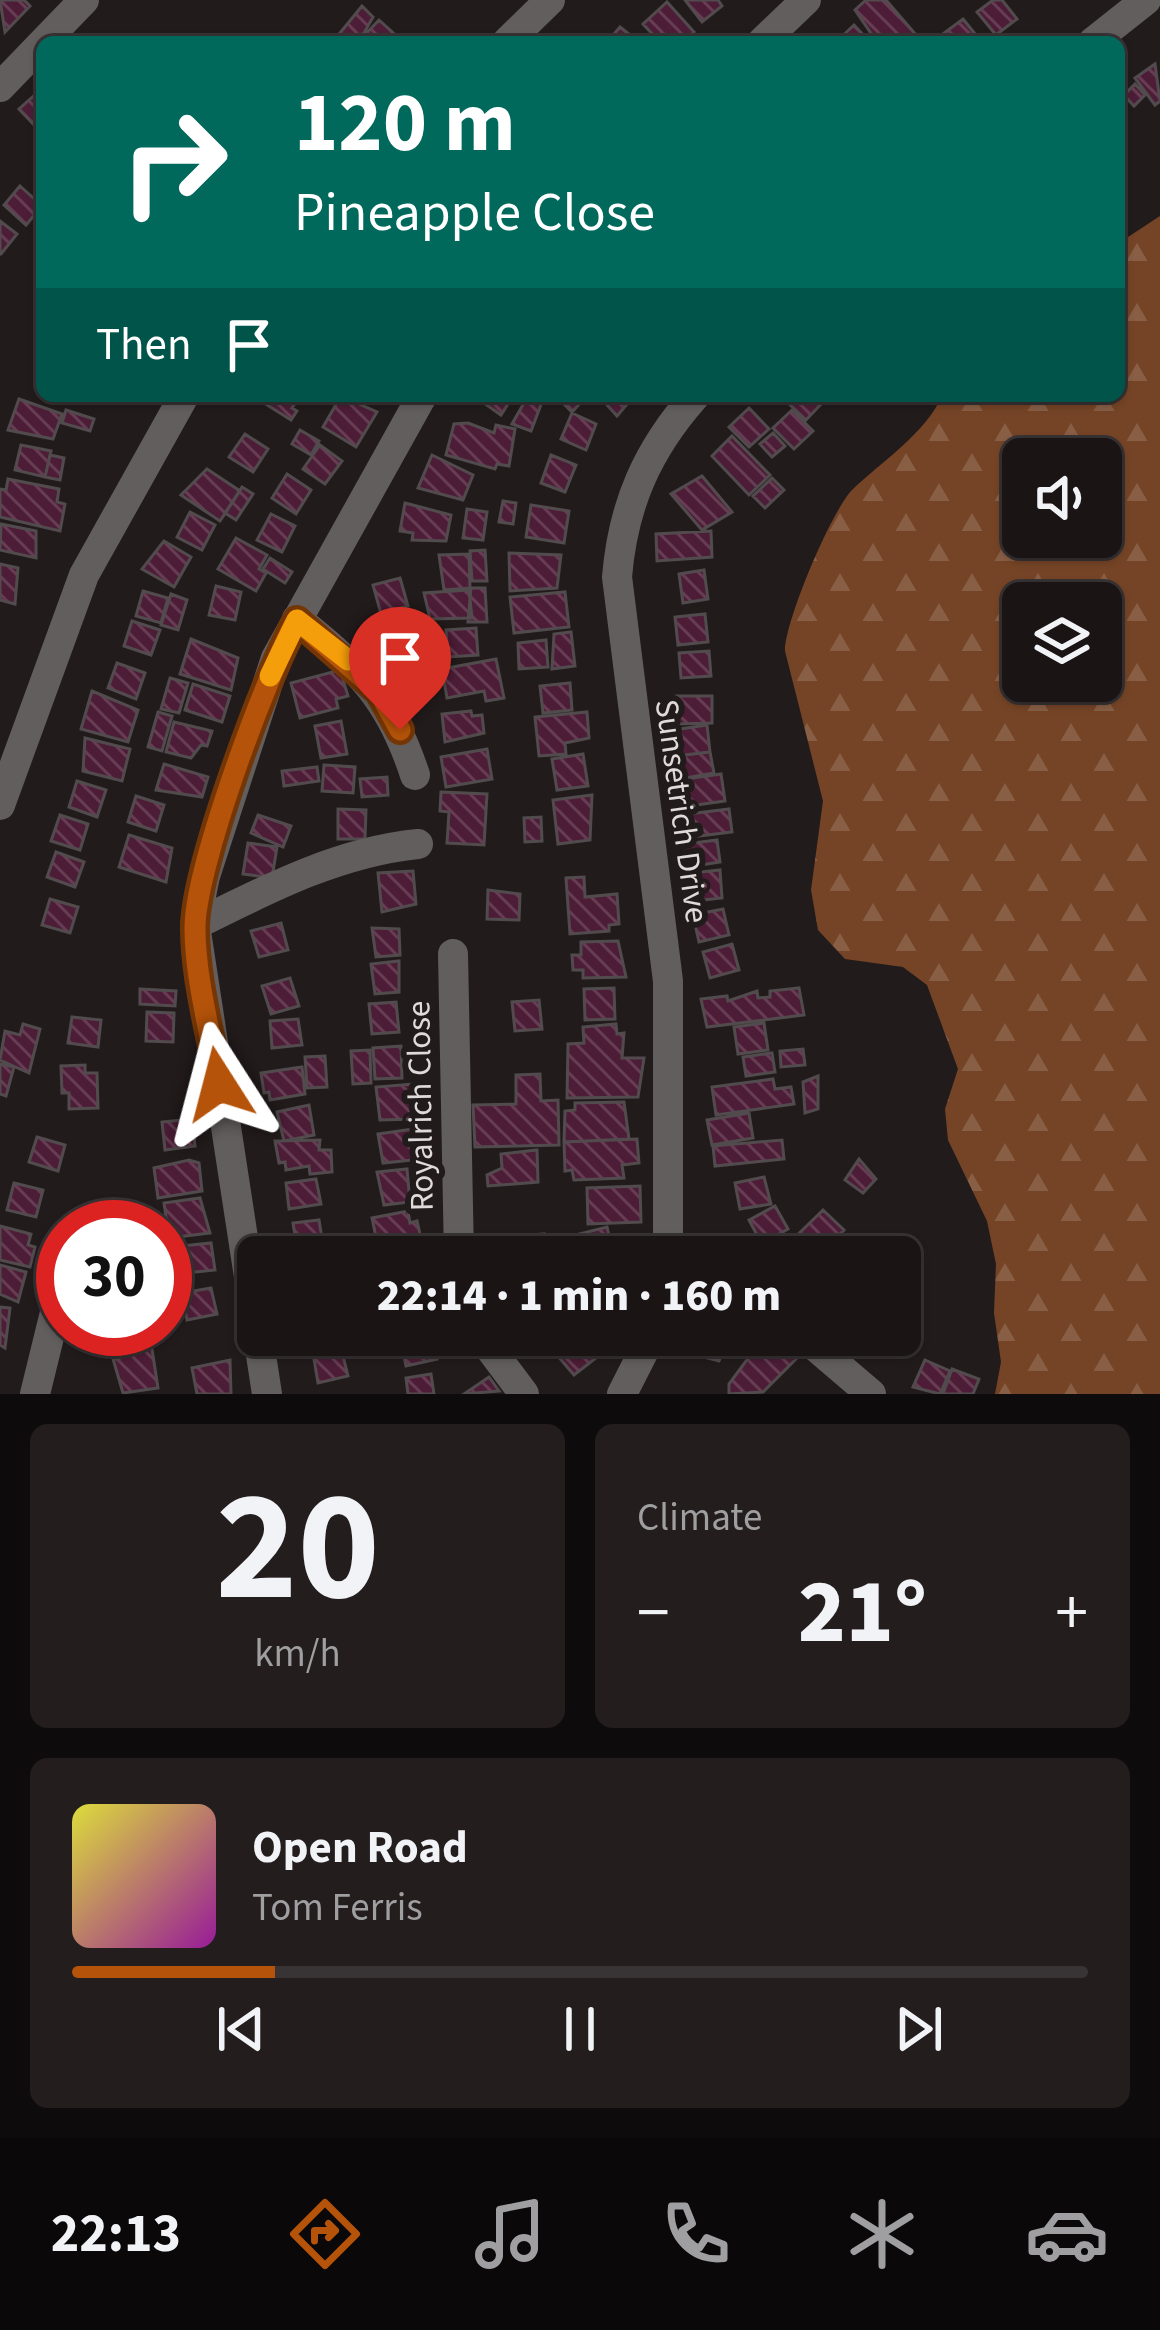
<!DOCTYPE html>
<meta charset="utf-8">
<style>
body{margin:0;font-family:"Source Sans 3",sans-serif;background:#231d1e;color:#f1f3f6;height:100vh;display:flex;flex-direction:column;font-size:45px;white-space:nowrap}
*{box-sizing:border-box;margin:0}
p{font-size:39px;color:#9f9ea0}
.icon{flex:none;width:66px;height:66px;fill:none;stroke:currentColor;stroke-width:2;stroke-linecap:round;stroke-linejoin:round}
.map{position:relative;height:1394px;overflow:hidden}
.sheet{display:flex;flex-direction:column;gap:30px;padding:30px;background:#0e0b0c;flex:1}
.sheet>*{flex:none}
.guide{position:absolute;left:36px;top:36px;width:1089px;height:366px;border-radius:18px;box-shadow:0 3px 9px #0004,0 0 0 3px #383334;background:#00695c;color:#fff;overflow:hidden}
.fabs{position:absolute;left:1002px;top:438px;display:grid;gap:24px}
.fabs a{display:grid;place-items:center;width:120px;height:120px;border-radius:18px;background:#1a1415;box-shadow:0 3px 9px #0004,0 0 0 3px #383334;font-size:60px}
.speed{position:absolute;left:36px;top:1200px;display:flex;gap:24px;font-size:60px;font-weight:700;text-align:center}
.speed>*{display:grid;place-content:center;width:156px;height:156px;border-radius:50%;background:#1a1415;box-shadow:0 3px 9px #0004,0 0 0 3px #383334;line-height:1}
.speed .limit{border:18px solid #d22;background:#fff;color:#111}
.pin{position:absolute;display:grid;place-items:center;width:102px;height:102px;color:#fff;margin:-123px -51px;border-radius:50% 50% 50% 0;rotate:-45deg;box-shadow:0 0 12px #0007}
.pin .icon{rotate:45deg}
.me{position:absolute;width:132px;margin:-66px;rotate:351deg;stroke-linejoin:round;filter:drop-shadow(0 0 9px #0008)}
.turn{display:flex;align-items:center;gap:42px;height:252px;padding:0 60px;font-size:54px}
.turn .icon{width:156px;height:156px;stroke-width:2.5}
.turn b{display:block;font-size:84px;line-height:102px}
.then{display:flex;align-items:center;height:114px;padding:0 60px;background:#0003;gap:24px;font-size:45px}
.big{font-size:90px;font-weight:800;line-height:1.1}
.sheet .widget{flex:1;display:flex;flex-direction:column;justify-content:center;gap:18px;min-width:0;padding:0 42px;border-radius:18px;background:#231d1e}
.sheet .dial{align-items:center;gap:0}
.dial b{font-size:156px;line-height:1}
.song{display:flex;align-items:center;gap:36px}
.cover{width:144px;height:144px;border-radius:18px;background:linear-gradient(135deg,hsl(60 70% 55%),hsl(300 70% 35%))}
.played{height:12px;border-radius:6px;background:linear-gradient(90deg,#b45309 20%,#383334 20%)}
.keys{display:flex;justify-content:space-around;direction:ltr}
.heat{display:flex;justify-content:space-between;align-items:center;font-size:66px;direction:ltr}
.sheet .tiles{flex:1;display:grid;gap:30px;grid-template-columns:1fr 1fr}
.widget:last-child{grid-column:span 2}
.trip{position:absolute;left:237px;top:1236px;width:684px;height:120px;border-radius:18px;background:#1a1415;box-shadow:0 3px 9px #0004,0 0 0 3px #383334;font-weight:800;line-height:120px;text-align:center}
.tab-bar{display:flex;height:192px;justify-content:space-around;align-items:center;background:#0a0808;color:#9f9ea0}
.tab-bar .icon{width:84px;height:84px}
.tab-bar .on{color:#b45309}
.tab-bar b{font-size:54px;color:#f1f3f6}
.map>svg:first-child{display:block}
</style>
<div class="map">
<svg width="1160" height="1394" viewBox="0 0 1160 1394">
<defs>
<pattern id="forest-firs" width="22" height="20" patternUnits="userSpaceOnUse" patternTransform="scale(3)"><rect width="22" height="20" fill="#754426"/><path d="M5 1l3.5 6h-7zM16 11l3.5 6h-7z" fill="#885e45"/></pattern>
<pattern id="building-back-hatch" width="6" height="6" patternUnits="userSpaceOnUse" patternTransform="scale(3)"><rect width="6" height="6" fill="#4d1d37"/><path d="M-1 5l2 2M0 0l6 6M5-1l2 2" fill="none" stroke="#663d53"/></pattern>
</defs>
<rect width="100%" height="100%" fill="#221b1c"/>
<path fill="url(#forest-firs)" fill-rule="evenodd" d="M1160,216V1394H995L1001,1362L994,1313L996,1264L987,1221L948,1140L945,1109L958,1069L927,985L903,967L845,959L818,930L811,890L823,801L785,651C785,621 831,512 852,490C881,462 925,434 942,396H1119V243ZM1023,459H1101V537H1023ZM1023,603H1101V681H1023Z"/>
<path fill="url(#building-back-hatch)" stroke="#524b4e" stroke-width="3" d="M0,0H24L30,6L5,32Z
M685,0H718L722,6L702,22Z
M866,0H886L917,36L909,42H877L855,10Z
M993,0H1002L1017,19L996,35L977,12Z
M667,2L694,32L687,39L683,35L674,42H660L643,24Z
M362,6L373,17L364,33L349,42L340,33Z
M963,19L980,40L944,42L940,36Z
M379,20L399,38L360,42L359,41Z
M854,25L870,42H836Z
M620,27L639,42H607Z
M1155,64L1160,101L1155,105L1135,78Z
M1135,84L1145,95L1134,106L1124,95Z
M38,92L42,118L34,125L19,109Z
M20,186L42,206L26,225L4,205Z
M0,221L17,234L1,254H0Z
M253,396H291L297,400L292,408L297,411L291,420Z
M341,396L377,412L356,447L323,427Z
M474,396H513L501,415Z
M528,396L542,402L531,431L512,424Z
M556,396H583L585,398L572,412Z
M599,396H634L617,416Z
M788,396H819L824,401L806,420L785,400Z
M19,399L62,414L53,439L8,430Z
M749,408L769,429L749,447L729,427Z
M66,410L94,419L90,431L62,423Z
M792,410L813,431L794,449L773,428Z
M572,413L596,424L586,450L561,439Z
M468,423L494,433L496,425L515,429L509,466L497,464L495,469L446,455L454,424Z
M300,430L319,441L311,455L292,444Z
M773,433L785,446L772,457L760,444Z
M245,434L268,449L253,472L229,457Z
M732,436L770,475L749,495L712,456Z
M21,445L51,451L45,477L15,470Z
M320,445L342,461L325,484L303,469Z
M50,455L64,458L60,480L45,477Z
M432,455L473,475L463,500L418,488Z
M551,455L576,465L565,492L541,483Z
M207,469L240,491L220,521L181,495Z
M287,474L311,490L296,514L272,498Z
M702,476L732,512L702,530L671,494Z
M772,478L784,490L765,508L753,496Z
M8,479L59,489L57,502L65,504L60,531L0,517V489L6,490Z
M242,487L253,494L236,520L225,513Z
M503,501L516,503L513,524L499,522Z
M405,503L451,515L446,541L412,540L413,533L400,531Z
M531,505L569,511L564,543L526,537Z
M467,509L487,512L483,540L463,538Z
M190,512L215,525L202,550L177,537Z
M271,514L295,526L282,552L257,540Z
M1,524L36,531V558L0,550Z
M711,531L712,557L657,561L656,534Z
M236,538L267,555L259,569L266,573L256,591L218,569Z
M164,541L191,557L174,587L142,569Z
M485,550L487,581H472L470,551Z
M509,553L561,555L557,588L510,591Z
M469,554L470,588L444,590L439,555Z
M270,558L292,572L285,583L263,569Z
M0,564L18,568L15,604L0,600Z
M704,570L708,599L683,603L679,574Z
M400,578L408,606L381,614L373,585Z
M216,586L241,592L235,620L209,615Z
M471,588H485L487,622H468Z
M469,590L472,618L430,619L424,593Z
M143,591L168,598L161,623L136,616Z
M565,592L569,627L514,633L510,597Z
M171,594L187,600L178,630L161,625Z
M705,614L708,642L678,645L675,617Z
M132,621L160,630L151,655L124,646Z
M476,628L478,655L448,657L446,630Z
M571,632L575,666L552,669L554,634Z
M191,639L238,658L231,690L180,674Z
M546,640L548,667L519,669L518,643Z
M709,651L711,676L681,678L679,653Z
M496,659L504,698L486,701L484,691L447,698L442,669Z
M117,663L145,673L136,699L108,688Z
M340,670L348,696L336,699L338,708L300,718L291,683Z
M170,678L188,683L179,713L161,709Z
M570,683L572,710L543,713L540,686Z
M193,684L230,696L222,722L185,710Z
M92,691L138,710L128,742L81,729Z
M676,696H712V723L677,724Z
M471,711L472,716L482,715L484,733L445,742L442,714Z
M158,712L172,716L162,751L148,747Z
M587,712L589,738L565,743L566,754L539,756L535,717Z
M341,721L347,754L321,758L315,726Z
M174,722L212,731L207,746L201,745L191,758L166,752Z
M707,725L710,752L676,756L673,730Z
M85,738L130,749L122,781L83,771Z
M487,749L492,779L446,787L441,757Z
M710,752L714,773L680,779L676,756Z
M583,754L588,786L557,790L552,759Z
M164,764L208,777L202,797L156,790Z
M324,765L355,767L353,793L322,791Z
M317,767L319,781L284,786L282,771Z
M721,774L725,801L675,808L671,781Z
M387,777L388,795L362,797L360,779Z
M77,781L106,790L97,817L69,807Z
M441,792L487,794L484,845L447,843L449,812L440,811Z
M592,795L590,840L558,844L553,800Z
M136,796L164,805L156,831L128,822Z
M338,809L366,810L365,839H338Z
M729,809L732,832L683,838L680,815Z
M60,815L88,824L80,850L51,841Z
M258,815L291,826L283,847L251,833Z
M541,817L542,841L525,842L524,818Z
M129,835L172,848L166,882L119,867Z
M717,840L720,862L688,867L685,844Z
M248,843L277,847L272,878L243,874Z
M56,852L84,862L75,887L47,877Z
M720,870L722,898L694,901L691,873Z
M413,871L416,904L382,912L378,873Z
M584,877L585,897L617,894L619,924L609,925V931L570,934L566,878Z
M488,890L520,894L519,920L487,919Z
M50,899L78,907L70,933L42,925Z
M723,909L729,935L699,942L693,915Z
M281,923L288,950L259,957L251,931Z
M372,928L399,929L400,955L376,957Z
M618,941L626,977L583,978V970H573L572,955H581V942Z
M732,944L739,970L710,978L703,952Z
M399,961V992L375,994L371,964Z
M290,978L299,1006L271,1014L262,986Z
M614,988L615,1019L585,1020L584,989Z
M799,988L804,1015L707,1027L701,999L727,996L728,1001L757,991L758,998L770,997V991Z
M140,989L176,991L175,1006L140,1004Z
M539,1000L542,1029L515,1031L512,1002Z
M396,1002L399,1032L372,1034L369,1004Z
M147,1012L174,1013L173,1042L146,1041Z
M72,1017L101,1020L98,1047L68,1043Z
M298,1019L302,1045L272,1048L270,1021Z
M764,1023L768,1050L738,1054L734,1027Z
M23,1024L40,1029L29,1073L0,1060L5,1031L20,1035Z
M616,1024L617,1034L624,1033L622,1058H644L638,1097L567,1098L568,1044L584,1043L583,1027Z
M401,1046L402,1078L375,1079L373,1048Z
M803,1049L805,1065L781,1067L780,1051Z
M370,1050L371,1083L353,1084L351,1051Z
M772,1053L775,1072L746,1076L743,1057Z
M325,1056L327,1087L307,1088L305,1057Z
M0,1064L14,1067L6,1096L0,1094Z
M85,1065V1073H97L98,1108L69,1109V1093H62L61,1066Z
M302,1067L305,1094L270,1100L269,1092L264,1093L261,1073Z
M540,1074L541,1101L558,1100L559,1145L475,1147L473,1105L516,1104V1075Z
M818,1076V1109L805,1113L803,1082Z
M773,1079L775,1089L791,1087L794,1104L716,1115L712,1087Z
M413,1084L415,1119L380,1120L376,1087Z
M624,1102L629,1139L564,1142L565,1111L575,1110V1103Z
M309,1105L314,1135L284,1141L277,1112Z
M749,1113L753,1138L712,1145L707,1120Z
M192,1119L195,1146L165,1150L162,1122Z
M413,1129V1160L383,1163L378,1134Z
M37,1137L65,1145L58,1171L29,1162Z
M637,1139L639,1163L622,1165L624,1178L574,1180L572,1170L565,1171L564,1142Z
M320,1140L319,1150H331L332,1172L310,1174L309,1166L286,1170L285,1162L279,1163L275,1141Z
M782,1140L784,1159L715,1166L713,1146Z
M537,1150L538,1182L488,1186L487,1175L502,1168L501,1154Z
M859,1159L876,1179L863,1193L845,1180Z
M189,1160L199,1163L202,1191L158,1198L154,1168Z
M407,1169L410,1202L384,1205L377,1172Z
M764,1177L771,1204L740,1209L735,1183Z
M316,1179L321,1204L289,1209L286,1183Z
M14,1183L43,1190L36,1217L7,1210Z
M640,1186L641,1222L588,1224L587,1188Z
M200,1198L210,1233L169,1238L164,1203Z
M105,1202L135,1204L133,1227H104Z
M775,1206L788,1229L762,1244L749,1220Z
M823,1210L844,1230L817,1257H797L786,1246Z
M408,1211L410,1223L417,1221L422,1243L379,1252L372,1218Z
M319,1220L324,1251L298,1254L293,1223Z
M0,1226L31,1234L28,1245L35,1247L30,1267L0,1260Z
M607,1227L614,1257H584L579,1234Z
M544,1234L546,1257H491L490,1239Z
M211,1243L215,1270L185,1273L181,1246Z
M412,1248L414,1257H367L366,1256Z
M0,1265L26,1272L18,1302L0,1294Z
M211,1288L217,1314L187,1320L182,1293Z
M0,1307L10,1308L5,1348L0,1345Z
M900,1326L907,1332L888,1355L866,1337L900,1335Z
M431,1335L437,1359L406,1366L400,1337Z
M447,1335H464L468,1345L453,1351Z
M538,1335H569L549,1350Z
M731,1335L719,1361L685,1352L690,1341L682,1337Z
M150,1336L158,1388L123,1393L113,1359H119L117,1341Z
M578,1336L596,1358L574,1375L556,1354Z
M773,1336L796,1359L763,1392L729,1394V1384L746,1361Z
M341,1348L348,1376L318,1383L313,1353Z
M230,1360L231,1394H197L192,1368Z
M925,1360L950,1371L940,1394L913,1387Z
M952,1369L979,1379L973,1394H943Z
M431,1374L434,1394H408L406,1378Z
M489,1377L499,1391L464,1394Z"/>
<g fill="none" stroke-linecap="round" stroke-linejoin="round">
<path stroke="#625e5e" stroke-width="30" d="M507,42L550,0
M762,42L806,0
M1093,42L1146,0
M0,87L84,0
M297,619C359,669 390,698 415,775
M0,805L84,575L184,396
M195,925C267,889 338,852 418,844
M453,954L459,1257
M668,1257V981L617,577C623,505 647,450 695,396
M480,1335L524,1394
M802,1335L871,1394
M35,1394L60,1292
M267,1394L195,925L205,876L276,658L422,396
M622,1394L652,1335"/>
</g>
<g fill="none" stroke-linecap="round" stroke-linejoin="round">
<defs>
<path id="route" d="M219,1084C211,1034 195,979 195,928C195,868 266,675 297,620L379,692L400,730"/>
</defs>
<use href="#route" stroke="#753606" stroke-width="30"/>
<use href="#route" stroke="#b45309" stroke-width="21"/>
<path stroke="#f59e0b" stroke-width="21" d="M270,676L297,620L348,660"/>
</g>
<g text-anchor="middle" stroke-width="12" stroke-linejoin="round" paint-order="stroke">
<g font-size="33" fill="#e0dbdb" stroke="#221b1c">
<text transform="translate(683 811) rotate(82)" y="12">Sunsetrich Drive</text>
<text transform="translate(419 1106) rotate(-91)" y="12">Royalrich Close</text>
</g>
</g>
</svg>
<div class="fabs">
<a><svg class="icon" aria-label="sound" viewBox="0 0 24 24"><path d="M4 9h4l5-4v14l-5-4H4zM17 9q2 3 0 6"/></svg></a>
<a><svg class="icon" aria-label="layers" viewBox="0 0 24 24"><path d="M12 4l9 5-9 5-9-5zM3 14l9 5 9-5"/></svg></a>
</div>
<div class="speed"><div class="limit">30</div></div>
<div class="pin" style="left:400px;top:730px;background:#d93025"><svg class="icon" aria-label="arrive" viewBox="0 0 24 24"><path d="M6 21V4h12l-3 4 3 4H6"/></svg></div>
<svg class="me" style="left:219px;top:1084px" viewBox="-20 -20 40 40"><path d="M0-17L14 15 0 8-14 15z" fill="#b45309" stroke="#fff" stroke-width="4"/></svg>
<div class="trip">22:14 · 1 min · 160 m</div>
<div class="guide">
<div class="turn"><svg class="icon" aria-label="right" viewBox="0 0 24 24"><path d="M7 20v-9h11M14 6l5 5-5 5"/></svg><div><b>120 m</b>Pineapple Close</div></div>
<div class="then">Then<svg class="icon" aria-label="arrive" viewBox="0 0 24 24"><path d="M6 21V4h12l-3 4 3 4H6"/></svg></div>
</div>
</div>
<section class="sheet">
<div class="tiles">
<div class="widget dial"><b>20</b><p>km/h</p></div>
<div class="widget"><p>Climate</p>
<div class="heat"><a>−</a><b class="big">21°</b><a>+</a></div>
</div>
<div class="widget">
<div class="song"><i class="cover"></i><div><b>Open Road</b><p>Tom Ferris</p></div></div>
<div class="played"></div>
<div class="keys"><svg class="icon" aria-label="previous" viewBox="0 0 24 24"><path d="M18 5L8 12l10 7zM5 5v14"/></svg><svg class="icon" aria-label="pause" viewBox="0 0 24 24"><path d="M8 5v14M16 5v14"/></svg><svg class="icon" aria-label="next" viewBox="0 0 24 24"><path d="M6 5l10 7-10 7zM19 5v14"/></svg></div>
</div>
</div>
</section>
<nav class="tab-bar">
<b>22:13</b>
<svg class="icon on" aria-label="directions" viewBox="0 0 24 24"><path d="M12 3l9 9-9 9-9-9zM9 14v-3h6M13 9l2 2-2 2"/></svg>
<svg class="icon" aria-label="music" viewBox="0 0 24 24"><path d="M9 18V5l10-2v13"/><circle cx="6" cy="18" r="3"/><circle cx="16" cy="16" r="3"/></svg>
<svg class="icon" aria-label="phone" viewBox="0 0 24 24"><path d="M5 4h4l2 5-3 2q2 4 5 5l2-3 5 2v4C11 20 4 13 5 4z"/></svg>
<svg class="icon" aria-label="climate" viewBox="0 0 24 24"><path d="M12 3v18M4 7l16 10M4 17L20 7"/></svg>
<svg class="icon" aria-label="car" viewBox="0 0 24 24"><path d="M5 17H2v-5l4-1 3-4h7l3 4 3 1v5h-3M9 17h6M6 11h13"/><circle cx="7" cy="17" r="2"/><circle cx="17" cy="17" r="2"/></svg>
</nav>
